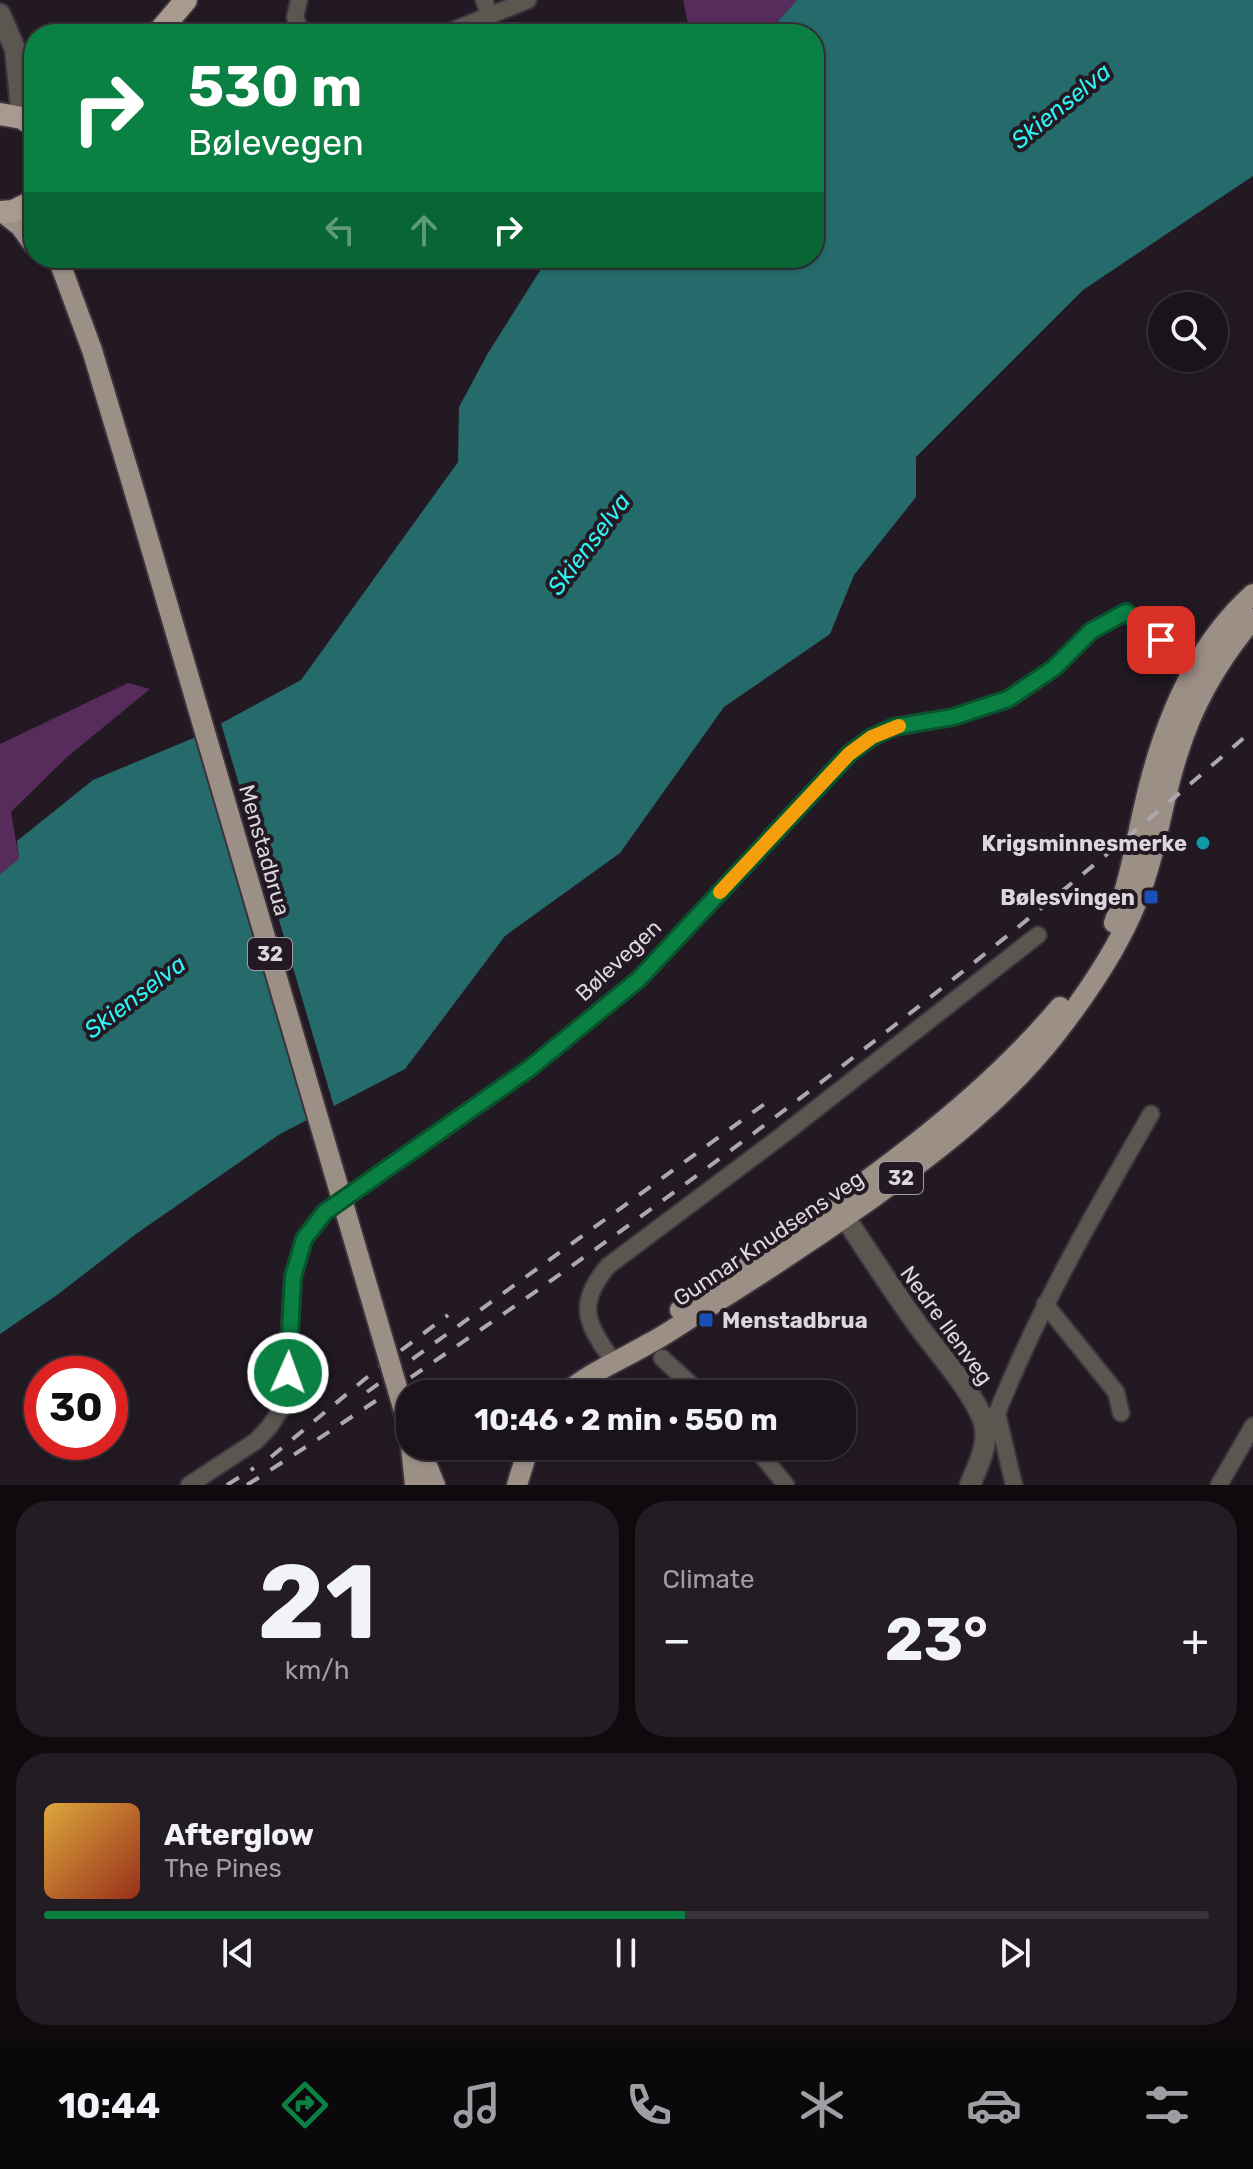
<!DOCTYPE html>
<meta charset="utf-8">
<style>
body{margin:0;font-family:Rubik,sans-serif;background:#231c23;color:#f1f3f6;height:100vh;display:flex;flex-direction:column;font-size:30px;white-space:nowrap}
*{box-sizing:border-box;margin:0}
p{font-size:26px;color:#9f9ea2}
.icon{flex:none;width:44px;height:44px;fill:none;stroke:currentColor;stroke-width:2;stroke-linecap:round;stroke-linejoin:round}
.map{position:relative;height:1485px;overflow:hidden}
.sheet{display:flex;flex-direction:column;gap:16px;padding:16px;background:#0e0a0e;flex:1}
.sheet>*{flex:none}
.top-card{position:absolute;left:24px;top:24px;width:800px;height:244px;border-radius:32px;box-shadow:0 2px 6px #0004,0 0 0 2px #383239;background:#0b8043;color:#fff;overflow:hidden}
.tools{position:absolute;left:1148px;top:292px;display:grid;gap:16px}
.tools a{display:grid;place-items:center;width:80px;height:80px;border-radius:50%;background:#1a131a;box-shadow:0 2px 6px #0004,0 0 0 2px #383239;font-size:40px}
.speed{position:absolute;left:24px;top:1356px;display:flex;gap:16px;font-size:40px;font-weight:700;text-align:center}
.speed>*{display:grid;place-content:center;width:104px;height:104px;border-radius:50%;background:#1a131a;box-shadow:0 2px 6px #0004,0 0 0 2px #383239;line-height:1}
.speed .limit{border:12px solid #d22;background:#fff;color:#111}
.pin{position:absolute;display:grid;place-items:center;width:68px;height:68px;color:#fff;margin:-34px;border-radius:16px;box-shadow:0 4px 12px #0006}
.me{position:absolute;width:88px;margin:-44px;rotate:2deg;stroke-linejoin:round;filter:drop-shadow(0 0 6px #0008)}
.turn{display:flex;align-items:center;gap:28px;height:168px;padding:0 32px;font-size:36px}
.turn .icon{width:104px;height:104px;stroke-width:2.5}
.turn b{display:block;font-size:56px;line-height:68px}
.lanes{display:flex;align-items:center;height:76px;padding:0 32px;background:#0003;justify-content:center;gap:40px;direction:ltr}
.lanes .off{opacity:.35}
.big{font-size:60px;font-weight:700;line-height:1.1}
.sheet .tile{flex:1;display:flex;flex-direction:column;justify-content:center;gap:12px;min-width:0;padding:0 28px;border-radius:32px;background:#231c23}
.sheet .dial{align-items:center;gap:0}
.dial b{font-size:104px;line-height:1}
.song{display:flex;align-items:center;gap:24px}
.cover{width:96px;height:96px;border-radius:12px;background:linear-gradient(135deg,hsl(40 70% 55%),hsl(10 70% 35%))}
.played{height:8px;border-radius:4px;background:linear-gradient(90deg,#0b8043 55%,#383239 55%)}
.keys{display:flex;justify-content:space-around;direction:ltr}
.heat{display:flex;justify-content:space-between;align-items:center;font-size:44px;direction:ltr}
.sheet .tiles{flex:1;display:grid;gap:16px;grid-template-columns:1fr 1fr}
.tile:last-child{grid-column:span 2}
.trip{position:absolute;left:396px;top:1380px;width:460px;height:80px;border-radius:32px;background:#1a131a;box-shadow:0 2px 6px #0004,0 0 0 2px #383239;font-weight:700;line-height:80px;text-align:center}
.dock{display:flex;height:128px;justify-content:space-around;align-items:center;background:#0a080a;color:#9f9ea2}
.dock .icon{width:56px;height:56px}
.dock .selected{color:#0b8043}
.dock b{font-size:36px;color:#f1f3f6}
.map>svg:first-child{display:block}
</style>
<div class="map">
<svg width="1253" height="1485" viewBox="0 0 1253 1485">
<rect width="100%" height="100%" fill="#221923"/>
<path fill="#572b5b" d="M683,0H797L767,34H690Z
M128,683L150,689L66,758L11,812L19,859L0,874V744Z"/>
<path fill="#266b6b" d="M797,0H1253V176L1083,290L916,457V497L854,575L830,634L724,707L620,853L505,936L405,1069L280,1134L136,1234L57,1295L0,1334V874L19,859L17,841L93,780L196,737L301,680L458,462L459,407L488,353L548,258H814V34H767Z"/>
<path fill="#221923" d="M220,720L335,1110L310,1123L196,733Z"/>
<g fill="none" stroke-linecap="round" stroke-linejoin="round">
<defs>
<path id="minor" d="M299,0L295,17L302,34
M484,0L490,16
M444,34L528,0
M1045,1304L1116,1392L1121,1413
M662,1358L701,1394
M613,1361C586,1323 576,1305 608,1266L780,1137L1038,935
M997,1413L1014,1485
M983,1420L997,1413C1039,1308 1095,1211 1151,1114
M754,1446L786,1485
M189,1485L256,1441L270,1426L285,1403L293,1277L304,1239L325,1212L530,1068L639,979L849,754L872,737L894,727L953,717L1008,699L1054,668L1091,631L1126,612L1202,675
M1219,1485L1253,1426"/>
<path id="tertiary" d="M0,14L15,49L22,118
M837,1205C864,1246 891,1288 920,1328C940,1355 971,1389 983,1420C991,1442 978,1465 970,1485"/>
<path id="primary" d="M2,212L20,226L34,245
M58,258L92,350L134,490
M1114,923C1131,878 1137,833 1149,786C1167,715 1197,644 1253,594
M680,1310C812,1218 955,1131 1060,1007
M565,1394C590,1372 619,1361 648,1344C664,1336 679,1325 694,1316C754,1279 813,1240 871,1199C938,1151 1003,1101 1055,1035C1087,994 1118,949 1137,901C1157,853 1162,799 1179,750C1194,702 1221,657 1253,619
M411,1446L415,1485
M419,1446L435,1485
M517,1485L529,1446"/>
<path id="trunk" d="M157,34L186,0
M0,114L22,118L34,126
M0,212L13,211L34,201"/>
</defs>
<use href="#minor" stroke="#3c333d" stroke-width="20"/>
<use href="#tertiary" stroke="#3c333d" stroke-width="24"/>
<use href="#primary" stroke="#3c333d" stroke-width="24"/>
<use href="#trunk" stroke="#3c333d" stroke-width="26"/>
<use href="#minor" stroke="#5c5651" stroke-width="16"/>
<use href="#tertiary" stroke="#5c5651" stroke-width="20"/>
<use href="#primary" stroke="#9c8f86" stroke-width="20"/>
<use href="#trunk" stroke="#a99a90" stroke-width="22"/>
<path stroke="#aea7af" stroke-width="4" stroke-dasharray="14 14" stroke-linecap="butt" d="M367,1392L770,1100
M271,1457L383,1364L448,1315
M227,1485L254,1468
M247,1485C600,1259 936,1005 1253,730"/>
<defs>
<path id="primary-bridge" d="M134,490L406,1418"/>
</defs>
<use href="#primary-bridge" stroke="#3c333d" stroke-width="24" stroke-linecap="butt"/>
<use href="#primary-bridge" stroke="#9c8f86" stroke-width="20"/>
</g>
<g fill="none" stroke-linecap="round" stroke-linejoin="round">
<defs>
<path id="route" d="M288,1373L293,1277L304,1239L325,1212L530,1068L639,979L849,754L872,737L894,727L953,717L1008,699L1054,668L1091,631L1126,612L1161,640"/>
</defs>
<use href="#route" stroke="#07532c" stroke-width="20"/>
<use href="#route" stroke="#0b8043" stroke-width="14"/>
<path stroke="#f59e0b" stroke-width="14" d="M720,892L849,754L872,737L899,726"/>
</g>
<circle fill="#0f9aa8" stroke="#221923" stroke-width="3" cx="1203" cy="843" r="8"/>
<g fill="#1a4fb4" stroke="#221923" stroke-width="3">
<rect x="1143" y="889" width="16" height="16" rx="4"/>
<rect x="698" y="1312" width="16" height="16" rx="4"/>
</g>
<g text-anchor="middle" stroke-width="8" stroke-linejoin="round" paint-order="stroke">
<g fill="#221923" stroke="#a59da5" stroke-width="2">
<rect x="248" y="938" width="44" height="32" rx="6"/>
<rect x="879" y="1162" width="44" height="32" rx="6"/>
</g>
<g font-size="20" font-weight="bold" fill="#ddd6dd">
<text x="270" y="961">32</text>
<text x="901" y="1185">32</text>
</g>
<g font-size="22" font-weight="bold" fill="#ddd6dd" stroke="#221923" text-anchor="end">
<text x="1187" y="851">Krigsminnesmerke</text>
<text x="1135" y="905">Bølesvingen</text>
<text x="722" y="1328" text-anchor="start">Menstadbrua</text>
</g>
<g font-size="22" fill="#ddd6dd" stroke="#221923">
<text transform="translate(265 850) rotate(74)" y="8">Menstadbrua</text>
<text transform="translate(618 960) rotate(-43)" y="8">Bølevegen</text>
<text transform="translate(768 1238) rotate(-34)" y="8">Gunnar Knudsens veg</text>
<text transform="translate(947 1325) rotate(54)" y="8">Nedre Ilenveg</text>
</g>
<g font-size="24" font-style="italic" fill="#2ff3f4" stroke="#221923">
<text transform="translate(1061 106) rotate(-39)" y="8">Skienselva</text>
<text transform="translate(589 544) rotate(-53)" y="8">Skienselva</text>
<text transform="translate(135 997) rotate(-37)" y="8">Skienselva</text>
</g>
</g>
</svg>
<div class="tools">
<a><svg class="icon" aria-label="search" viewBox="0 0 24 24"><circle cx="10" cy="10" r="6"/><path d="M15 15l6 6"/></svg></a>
</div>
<div class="speed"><div class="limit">30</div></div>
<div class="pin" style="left:1161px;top:640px;background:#d93025"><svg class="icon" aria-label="arrive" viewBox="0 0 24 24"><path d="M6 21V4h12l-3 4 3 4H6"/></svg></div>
<svg class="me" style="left:288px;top:1373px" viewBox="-20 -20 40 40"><circle r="17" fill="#0b8043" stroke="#fff" stroke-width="3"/><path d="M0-11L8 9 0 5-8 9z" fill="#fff"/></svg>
<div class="trip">10:46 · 2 min · 550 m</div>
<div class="top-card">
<div class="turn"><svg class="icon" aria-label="right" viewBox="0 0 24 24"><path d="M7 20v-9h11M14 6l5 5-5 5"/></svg><div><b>530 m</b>Bølevegen</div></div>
<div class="lanes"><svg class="icon off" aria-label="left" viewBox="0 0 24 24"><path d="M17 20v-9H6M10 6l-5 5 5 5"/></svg><svg class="icon off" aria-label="ahead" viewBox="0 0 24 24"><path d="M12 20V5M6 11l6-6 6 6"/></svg><svg class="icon" aria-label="right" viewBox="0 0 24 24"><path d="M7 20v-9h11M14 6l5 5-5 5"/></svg></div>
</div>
</div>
<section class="sheet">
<div class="tiles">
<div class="tile dial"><b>21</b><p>km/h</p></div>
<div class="tile"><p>Climate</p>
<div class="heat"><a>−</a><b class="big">23°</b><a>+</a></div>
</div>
<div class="tile">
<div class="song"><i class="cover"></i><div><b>Afterglow</b><p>The Pines</p></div></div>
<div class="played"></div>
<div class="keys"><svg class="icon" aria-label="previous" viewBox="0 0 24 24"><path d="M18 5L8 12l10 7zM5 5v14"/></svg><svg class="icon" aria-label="pause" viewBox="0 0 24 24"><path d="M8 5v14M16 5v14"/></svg><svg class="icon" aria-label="next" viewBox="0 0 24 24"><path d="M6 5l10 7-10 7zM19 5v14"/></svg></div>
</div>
</div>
</section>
<nav class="dock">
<b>10:44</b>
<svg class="icon selected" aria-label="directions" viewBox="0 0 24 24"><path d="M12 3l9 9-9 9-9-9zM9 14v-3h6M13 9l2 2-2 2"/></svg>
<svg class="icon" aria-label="music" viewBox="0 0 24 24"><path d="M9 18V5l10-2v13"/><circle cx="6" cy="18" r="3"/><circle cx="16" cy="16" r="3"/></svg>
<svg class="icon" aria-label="phone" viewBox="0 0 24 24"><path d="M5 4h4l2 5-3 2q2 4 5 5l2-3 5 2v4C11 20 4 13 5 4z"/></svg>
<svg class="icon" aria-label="climate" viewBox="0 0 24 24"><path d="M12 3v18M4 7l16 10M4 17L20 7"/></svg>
<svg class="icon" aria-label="car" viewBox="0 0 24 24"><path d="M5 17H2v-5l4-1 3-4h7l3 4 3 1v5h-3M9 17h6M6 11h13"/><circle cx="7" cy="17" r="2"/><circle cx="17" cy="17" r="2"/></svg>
<svg class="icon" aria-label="filters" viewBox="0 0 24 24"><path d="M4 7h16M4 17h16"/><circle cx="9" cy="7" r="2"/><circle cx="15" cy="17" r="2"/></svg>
</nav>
